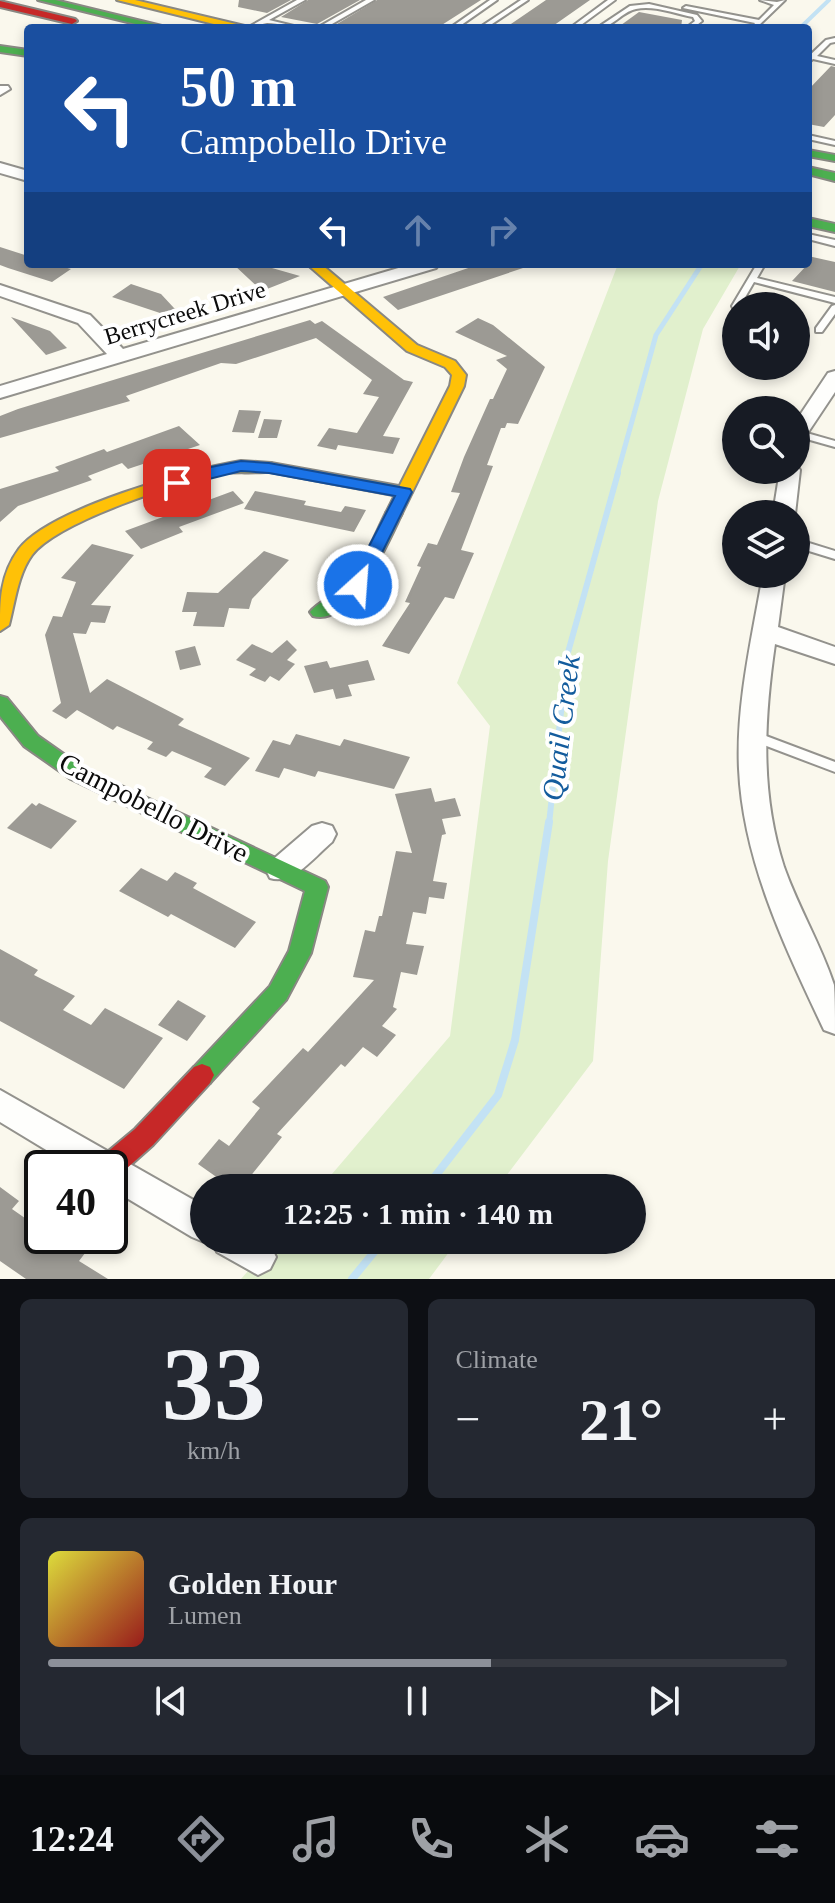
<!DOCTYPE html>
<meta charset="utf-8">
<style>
body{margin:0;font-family:Georgia,serif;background:#242831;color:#f1f3f6;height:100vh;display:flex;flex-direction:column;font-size:30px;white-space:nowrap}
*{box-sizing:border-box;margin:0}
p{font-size:26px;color:#9ea1a6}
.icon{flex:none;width:44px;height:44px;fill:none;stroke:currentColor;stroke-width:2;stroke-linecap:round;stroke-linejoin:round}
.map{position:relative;height:1279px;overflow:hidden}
.details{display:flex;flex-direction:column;gap:20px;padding:20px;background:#0d0f14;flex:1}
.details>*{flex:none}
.hud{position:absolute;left:24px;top:24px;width:788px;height:244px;border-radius:8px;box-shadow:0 4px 12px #0003;background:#1a4fa0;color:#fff;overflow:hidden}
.fabs{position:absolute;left:722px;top:292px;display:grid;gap:16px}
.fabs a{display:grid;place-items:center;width:88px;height:88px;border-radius:50%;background:#171b24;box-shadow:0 4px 12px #0003;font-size:40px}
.speed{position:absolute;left:24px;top:1150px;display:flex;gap:16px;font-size:40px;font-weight:700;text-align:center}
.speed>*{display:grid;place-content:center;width:104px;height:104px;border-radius:50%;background:#171b24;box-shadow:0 4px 12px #0003;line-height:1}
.speed .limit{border:4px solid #111;border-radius:12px;background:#fff;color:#111}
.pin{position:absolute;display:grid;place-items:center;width:68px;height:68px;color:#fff;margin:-34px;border-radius:16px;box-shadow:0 4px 12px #0006}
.me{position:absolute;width:88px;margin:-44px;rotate:26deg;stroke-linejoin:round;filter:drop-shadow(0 0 6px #0008)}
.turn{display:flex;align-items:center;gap:28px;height:168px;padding:0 24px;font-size:36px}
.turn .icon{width:104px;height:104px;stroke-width:2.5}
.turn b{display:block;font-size:56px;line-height:68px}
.lanes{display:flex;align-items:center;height:76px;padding:0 24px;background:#0003;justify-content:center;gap:40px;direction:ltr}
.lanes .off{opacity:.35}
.big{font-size:60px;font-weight:700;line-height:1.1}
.details .widget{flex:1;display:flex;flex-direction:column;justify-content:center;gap:12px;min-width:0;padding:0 28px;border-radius:12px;background:#242831}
.details .dial{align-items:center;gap:0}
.dial b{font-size:104px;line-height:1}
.song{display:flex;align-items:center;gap:24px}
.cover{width:96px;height:96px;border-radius:12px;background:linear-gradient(135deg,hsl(60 70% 55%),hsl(0 70% 35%))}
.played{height:8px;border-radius:4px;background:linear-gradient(90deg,#8c9099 60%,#363941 60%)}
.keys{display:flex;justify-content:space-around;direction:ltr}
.heat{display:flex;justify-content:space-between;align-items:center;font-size:44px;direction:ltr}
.details .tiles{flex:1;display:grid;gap:20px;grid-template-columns:1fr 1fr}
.widget:last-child{grid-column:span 2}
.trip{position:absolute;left:190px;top:1174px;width:456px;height:80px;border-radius:40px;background:#171b24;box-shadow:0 4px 12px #0003;font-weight:700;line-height:80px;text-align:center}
.tabs{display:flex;height:128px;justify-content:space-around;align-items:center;background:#090b0e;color:#9ea1a6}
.tabs .icon{width:56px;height:56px}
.tabs .current{color:#8c9099}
.tabs b{font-size:36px;color:#f1f3f6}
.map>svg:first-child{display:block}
</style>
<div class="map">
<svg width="835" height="1279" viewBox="0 0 835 1279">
<rect width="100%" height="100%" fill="#faf8ed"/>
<path fill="#e1f0cd" d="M618,264H741L703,329L658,501L608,861L593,1061L497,1188H320L450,1036L490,726L457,683Z
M275,1240H458L429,1279H241Z"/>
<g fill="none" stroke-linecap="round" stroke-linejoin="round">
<path stroke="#c3e2f4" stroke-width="4" d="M800,28L829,0"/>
<path stroke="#c3e2f4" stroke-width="5" d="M617,475L656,335L702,264"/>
<path stroke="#c3e2f4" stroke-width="6" d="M549,824L567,656L618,473"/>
<path stroke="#c3e2f4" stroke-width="8" d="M426,1188L498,1095L515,1040L549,822
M352,1279L384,1240"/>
</g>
<path fill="#9c9a94" d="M239,0H291L267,13L238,7Z
M308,0H360L317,24L281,17Z
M377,0H481L437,28L332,27Z
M546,0H590L550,28H505Z
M639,12L682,20L681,28H617Z
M831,66L835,67V115L824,127L808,124V90Z
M0,247L28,256V264H53L71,269L52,282L8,268L0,265Z
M808,256L835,262V292L792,281L808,264Z
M233,264H258L300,276L262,291Z
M480,264L529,266L398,310L383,297Z
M131,284L161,294L187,322L112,297Z
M11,317L50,331L67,348L46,355Z
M478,318L493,325L545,367L518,424L507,423L505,428H501L487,465L493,466L461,550L474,553L454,599L445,597L409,654L382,646L410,603L405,602L421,567L417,566L428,543L437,545L460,493L451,492L464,457L490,399H493L507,369L496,360L507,356L455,332Z
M310,320L315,324L322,321L404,380L413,382L383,436L400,438L393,454L338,445L336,450L317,446L329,428L357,433L379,397L363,394L372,380L316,338L236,364L221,363L126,396L130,401L0,438V416L18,409Z
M239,410L261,411L254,433L232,432Z
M264,419L282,420L277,438H258Z
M179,426L200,445L128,469L122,463L88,476L92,480L18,506L0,522V489L59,471L55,467L104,449L107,452Z
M233,491L244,503L179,527L183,532L141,549L125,531Z
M255,491L306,501L304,505L341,512L345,506L366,510L354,532L244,509Z
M92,544L134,555L91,605L111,606L105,623L91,622L86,634L73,633L90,693L107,679L184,719L178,725L250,758L225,786L204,777L212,768L172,751L166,757L147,749L153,742L117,726L113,730L77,710L66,719L52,711L61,703L45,635L53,616L62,617L76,582L61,578Z
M264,551L289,560L252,599L249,609L229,608L224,627L193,626L197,612H182L187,592L218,593Z
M287,640L297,650L287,660L295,664L279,681L270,676L265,682L249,675L256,669L236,660L252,644L272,653Z
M195,646L201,665L180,670L175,651Z
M368,660L375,680L348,685L352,696L336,699L333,689L314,693L304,666L327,661L330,668Z
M296,734L340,746L344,739L410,757L394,789L318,771L315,777L284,768L279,778L255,771L273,740L290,745Z
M431,788L435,802L455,798L461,816L442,819L446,834L442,835L433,881L447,883L444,899L429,897L426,914L413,912L406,944L424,946L417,975L401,972L393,1007L397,1009L382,1026L396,1035L377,1057L363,1047L345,1067L341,1064L277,1134L282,1137L241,1188H232L198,1164L219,1139L229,1146L260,1108L252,1102L303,1048L308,1052L374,980L353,977L365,930L375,932L379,916H382L396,851L412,853L395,794Z
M32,803L36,806L39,803L77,821L51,849L7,828Z
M141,868L167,881L175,872L197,883L193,888L256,922L235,948L171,914L168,917L119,891Z
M0,949L38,970L34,975L75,996L63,1010L91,1025L105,1008L163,1038L124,1089L0,1021Z
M178,1000L206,1016L187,1041L158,1025Z
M0,1187L19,1201L12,1209L42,1230V1236H80L92,1244L79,1261L108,1279H26L0,1261Z"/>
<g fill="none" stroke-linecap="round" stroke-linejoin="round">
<defs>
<path id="lane" d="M297,0H305L269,20L302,28C290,28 279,23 267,23C260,24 255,28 247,28Z
M366,0H374L325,28H317Z
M490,0H497L457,28H450Z
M521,0H528L486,28H479Z
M608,0H615L577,28H570Z
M760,0L777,2L785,0L756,28L753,26L755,23L683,8L686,6L759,20L774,5Z
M649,4L697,15L702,21L693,28H686L695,21L693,17C676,14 654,5 636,9C621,12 613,28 597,28L630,6Z
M835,38V42L830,43L817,56L835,60V64L813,59L808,63V57L826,40Z
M808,135L835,141V145L808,139Z
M808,234L835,240V246L808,239Z
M757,264H765L757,278L835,297V303L754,282L740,306H736V309L733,308L732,306Z
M835,305V314L822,332H816V328L832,306Z
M796,430L835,441V447L796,436Z
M796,539L835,551V559L796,547Z
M753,731L835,762V772L748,739L747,736L748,733Z"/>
<path id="street" d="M0,86H8L10,89L0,95Z
M0,163L28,171V181L0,173Z
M412,264H439L436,268L0,398V386L107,354L78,323L0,296V285L90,315L123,349Z
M835,371V392L803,440L796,442V421L828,373Z
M796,465L800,470L795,514H773L780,470H796Z
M763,574H785L778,627L835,647V664L775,644C764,720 760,793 784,867C798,907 822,947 834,985C835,999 835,1019 835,1034L824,1030C785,947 743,861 739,769C736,704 752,638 763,574Z
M322,823L332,826L336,834L332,842C315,856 293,886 270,878L266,870L270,862L312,826Z
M0,1090L204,1206V1240H209L204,1242L192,1237L110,1188V1168H76L0,1122Z
M212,1240H263L270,1245L276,1257L270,1269L258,1275L217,1252Z"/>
<path id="fast" d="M38,0H55L170,28H152Z
M0,46L28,50V56L0,52Z
M808,150L835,155V161L808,156Z
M808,167L835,173V181L808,174Z
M808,218L835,224V232L808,226Z
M271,463L404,487L412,492L404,497L265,471L263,468Z
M394,508L402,513C389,540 353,627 313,616L310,612C318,602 331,598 341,589C362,569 373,539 386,513Z
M0,696L7,698L38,736L85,769L325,881L328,887L311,953L286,1000L210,1083L202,1086L194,1083L190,1075L194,1067L270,986L289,951L305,891L71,779L24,746L0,716Z"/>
<path id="slow" d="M117,0H135L253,28H230Z
M307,264H321L417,345L455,361L466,375L464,386L400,517H388L386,513L450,386L452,375L445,367L407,351Z
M241,461L271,463L279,468C271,475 239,471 225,473C182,481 58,521 32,555C18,574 15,602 9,625L0,631C0,600 0,575 19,549C49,509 191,469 241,461Z"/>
<path id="jam" d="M0,1L75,19L77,21L72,24L0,7Z
M202,1064L210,1067L214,1075L210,1083L153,1145L117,1177L110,1179V1168H95L99,1159L135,1129L194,1067Z"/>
</defs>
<use href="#lane" stroke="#93928d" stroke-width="4"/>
<use href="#street" stroke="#93928d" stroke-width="4"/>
<use href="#fast" stroke="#898883" stroke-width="4"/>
<use href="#slow" stroke="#898883" stroke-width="4"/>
<use href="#jam" stroke="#898883" stroke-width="4"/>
<use href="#lane" fill="#fefefc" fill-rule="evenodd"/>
<use href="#street" fill="#fefefc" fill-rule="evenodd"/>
<use href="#fast" fill="#4caf50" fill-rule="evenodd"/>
<use href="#slow" fill="#ffc107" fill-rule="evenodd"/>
<use href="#jam" fill="#c62828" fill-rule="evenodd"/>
</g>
<path fill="#1a73e8" stroke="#114b97" stroke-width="2" d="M241,461L269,463L410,489L412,492L364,589H352L349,585L395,496L269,473L241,471L177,487L169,483L196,470Z"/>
<g text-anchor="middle" stroke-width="8" stroke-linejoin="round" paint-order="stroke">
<g font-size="24" fill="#0b0b0b" stroke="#fff">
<text transform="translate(185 313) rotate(-17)" y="8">Berrycreek Drive</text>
</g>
<g font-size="28" fill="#0b0b0b" stroke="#fff">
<text transform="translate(154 807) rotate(27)" y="10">Campobello Drive</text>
</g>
<g font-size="30" font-style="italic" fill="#135c9d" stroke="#fff">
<text transform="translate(561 728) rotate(-83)" y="10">Quail Creek</text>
</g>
</g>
</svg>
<div class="fabs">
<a><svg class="icon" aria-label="sound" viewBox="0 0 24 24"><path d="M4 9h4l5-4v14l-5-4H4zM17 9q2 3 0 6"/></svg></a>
<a><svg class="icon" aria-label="search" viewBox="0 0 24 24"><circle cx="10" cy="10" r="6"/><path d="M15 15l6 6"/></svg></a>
<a><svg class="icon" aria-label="layers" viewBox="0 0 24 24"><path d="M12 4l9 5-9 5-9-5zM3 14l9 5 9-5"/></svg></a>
</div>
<div class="speed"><div class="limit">40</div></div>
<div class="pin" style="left:177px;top:483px;background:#d93025"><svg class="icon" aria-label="arrive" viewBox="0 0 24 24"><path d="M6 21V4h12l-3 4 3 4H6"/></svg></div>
<svg class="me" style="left:358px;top:585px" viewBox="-20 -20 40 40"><circle r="17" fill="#1a73e8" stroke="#fff" stroke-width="3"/><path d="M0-11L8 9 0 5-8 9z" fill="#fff"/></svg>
<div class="trip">12:25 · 1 min · 140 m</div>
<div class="hud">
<div class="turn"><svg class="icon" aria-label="left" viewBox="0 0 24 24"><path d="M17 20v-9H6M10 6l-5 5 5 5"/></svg><div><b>50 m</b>Campobello Drive</div></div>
<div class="lanes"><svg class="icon" aria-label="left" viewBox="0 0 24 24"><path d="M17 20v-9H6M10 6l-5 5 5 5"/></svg><svg class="icon off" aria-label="ahead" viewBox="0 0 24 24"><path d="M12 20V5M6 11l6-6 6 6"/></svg><svg class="icon off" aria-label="right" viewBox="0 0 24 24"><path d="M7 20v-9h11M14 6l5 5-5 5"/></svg></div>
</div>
</div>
<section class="details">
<div class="tiles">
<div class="widget dial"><b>33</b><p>km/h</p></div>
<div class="widget"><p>Climate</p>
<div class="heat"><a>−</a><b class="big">21°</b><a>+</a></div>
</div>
<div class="widget">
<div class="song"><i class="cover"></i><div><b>Golden Hour</b><p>Lumen</p></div></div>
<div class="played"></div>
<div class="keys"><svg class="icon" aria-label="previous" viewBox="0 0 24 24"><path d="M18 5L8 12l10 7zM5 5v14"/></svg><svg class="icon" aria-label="pause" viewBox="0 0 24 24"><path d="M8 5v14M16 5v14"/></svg><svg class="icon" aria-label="next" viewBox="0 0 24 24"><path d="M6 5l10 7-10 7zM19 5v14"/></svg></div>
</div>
</div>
</section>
<nav class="tabs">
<b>12:24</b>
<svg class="icon current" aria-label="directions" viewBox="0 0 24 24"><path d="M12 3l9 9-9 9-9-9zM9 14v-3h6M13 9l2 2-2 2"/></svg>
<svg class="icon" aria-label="music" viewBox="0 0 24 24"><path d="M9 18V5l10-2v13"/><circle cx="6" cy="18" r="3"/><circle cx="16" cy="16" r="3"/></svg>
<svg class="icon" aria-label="phone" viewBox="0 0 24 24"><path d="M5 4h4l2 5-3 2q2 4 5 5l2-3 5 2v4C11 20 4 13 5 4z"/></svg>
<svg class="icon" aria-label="climate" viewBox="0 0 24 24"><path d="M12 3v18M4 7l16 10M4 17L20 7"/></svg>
<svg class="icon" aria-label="car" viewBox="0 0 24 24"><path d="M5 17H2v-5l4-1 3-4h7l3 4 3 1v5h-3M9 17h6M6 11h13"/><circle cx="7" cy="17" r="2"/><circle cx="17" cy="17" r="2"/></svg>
<svg class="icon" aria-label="filters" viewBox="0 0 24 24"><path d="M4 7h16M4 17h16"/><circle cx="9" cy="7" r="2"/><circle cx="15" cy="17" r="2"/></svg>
</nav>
